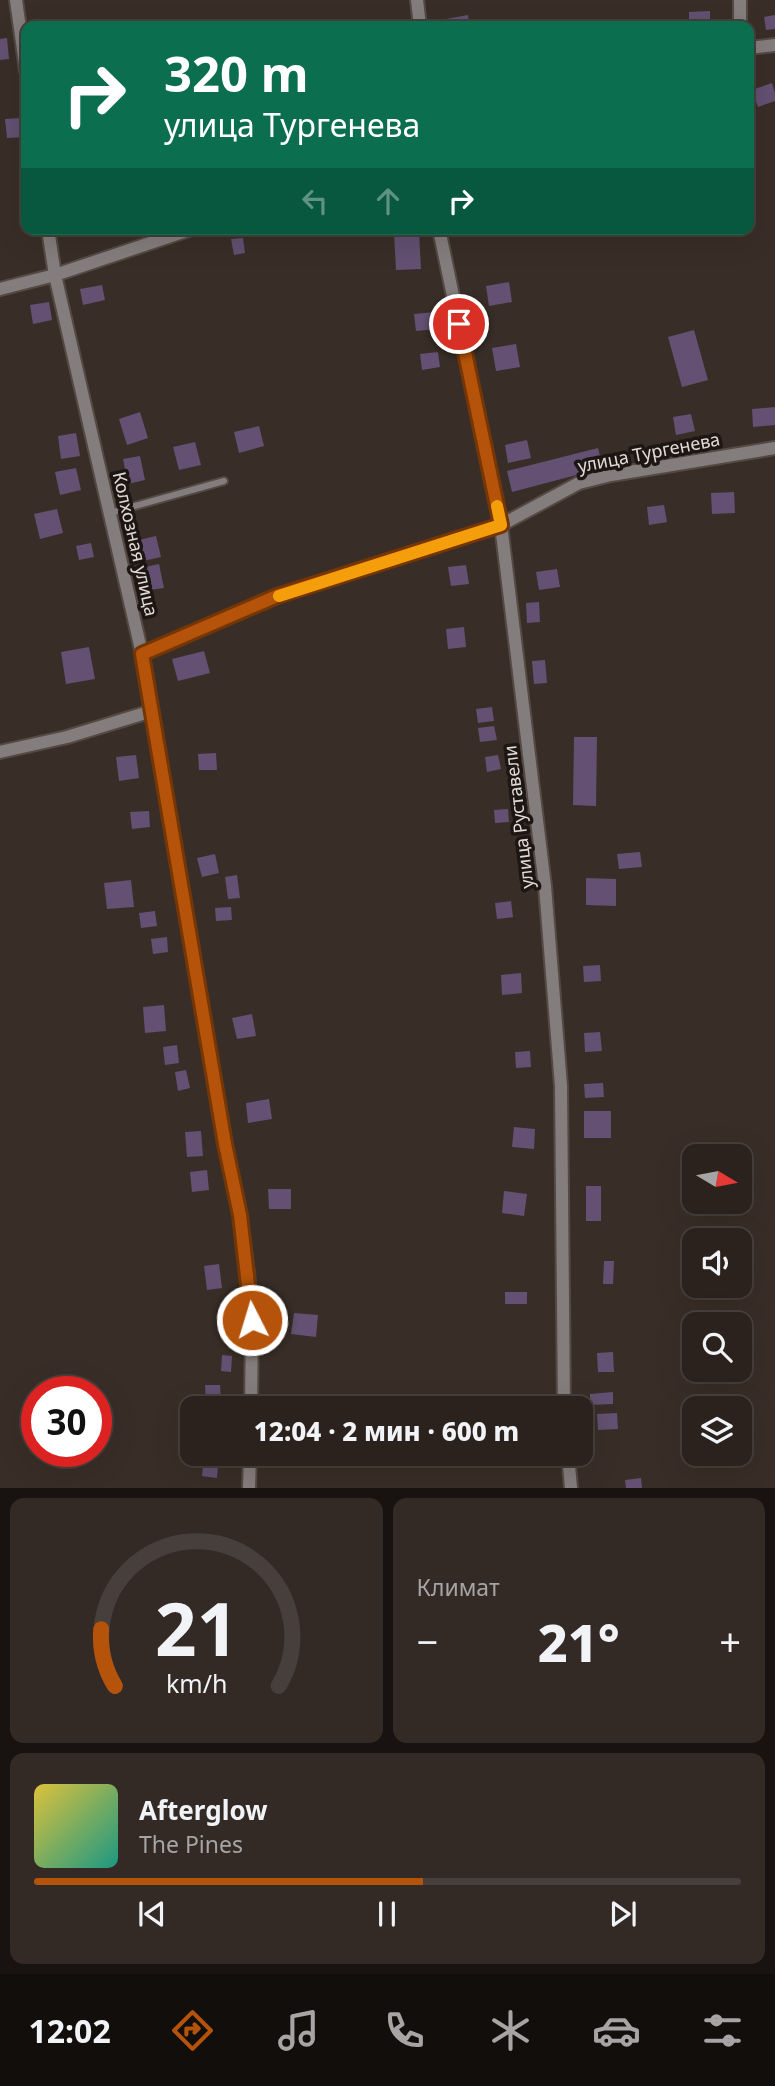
<!DOCTYPE html>
<html lang="ru">
<meta charset="utf-8">
<style>
body{margin:0;font-family:"Noto Sans",sans-serif;background:#332a26;color:#f1f3f6;height:100vh;display:flex;flex-direction:column;font-size:26px;white-space:nowrap}
*{box-sizing:border-box;margin:0}
p{font-size:23px;color:#a6a4a4}
.icon{flex:none;width:38px;height:38px;fill:none;stroke:currentColor;stroke-width:2;stroke-linecap:round;stroke-linejoin:round}
.map{position:relative;height:1488px;overflow:hidden}
.drawer{display:flex;flex-direction:column;gap:10px;padding:10px;background:#181310;flex:1}
.drawer>*{flex:none}
.hud{position:absolute;left:21px;top:21px;width:733px;height:214px;border-radius:14px;box-shadow:0 7px 28px #0002,0 0 0 2px #473f3b;background:#0b6e4f;color:#fff;overflow:hidden}
.needle{width:46px;rotate:100deg}
.buttons{position:absolute;left:682px;top:1144px;display:grid;gap:14px}
.buttons a{display:grid;place-items:center;width:70px;height:70px;border-radius:14px;background:#2b221d;box-shadow:0 7px 28px #0002,0 0 0 2px #473f3b;font-size:35px}
.speed{position:absolute;left:21px;top:1376px;display:flex;gap:14px;font-size:35px;font-weight:700;text-align:center}
.speed>*{display:grid;place-content:center;width:91px;height:91px;border-radius:50%;background:#2b221d;box-shadow:0 7px 28px #0002,0 0 0 2px #473f3b;line-height:1}
.speed .limit{border:10px solid #d22;background:#fff;color:#111}
.pin{position:absolute;display:grid;place-items:center;width:60px;height:60px;color:#fff;margin:-30px;border:4px solid #fff;border-radius:50%;box-shadow:0 2px 7px #0007}
.me{position:absolute;width:77px;margin:-38px;rotate:355deg;stroke-linejoin:round;filter:drop-shadow(0 0 5px #0008)}
.turn{display:flex;align-items:center;gap:24px;height:147px;padding:0 28px;font-size:32px}
.turn .icon{width:91px;height:91px;stroke-width:2.5}
.turn b{display:block;font-size:49px;line-height:60px}
.lanes{display:flex;align-items:center;height:66px;padding:0 28px;background:#0003;justify-content:center;gap:35px;direction:ltr}
.lanes .off{opacity:.35}
.big{font-size:52px;font-weight:800;line-height:1.1}
.drawer .widget{flex:1;display:flex;flex-direction:column;justify-content:center;gap:10px;min-width:0;padding:0 24px;border-radius:14px;background:#332a26}
.drawer .dial{align-items:center;gap:0}
.dial svg{height:182px;overflow:visible;fill:none;stroke:#473f3b;stroke-width:7;stroke-linecap:round;text-anchor:middle}
.dial text{fill:#f1f3f6;stroke:none}
.song{display:flex;align-items:center;gap:21px}
.cover{width:84px;height:84px;border-radius:10px;background:linear-gradient(135deg,hsl(50 70% 55%),hsl(170 70% 35%))}
.played{height:7px;border-radius:4px;background:linear-gradient(90deg,#b45309 55%,#473f3b 55%)}
.keys{display:flex;justify-content:space-around;direction:ltr}
.heat{display:flex;justify-content:space-between;align-items:center;font-size:38px;direction:ltr}
.drawer .tiles{flex:1;display:grid;gap:10px;grid-template-columns:1fr 1fr}
.widget:last-child{grid-column:span 2}
.trip{position:absolute;left:180px;top:1396px;width:413px;height:70px;border-radius:14px;background:#2b221d;box-shadow:0 7px 28px #0002,0 0 0 2px #473f3b;font-weight:800;line-height:70px;text-align:center}
.tab-bar{display:flex;height:112px;justify-content:space-around;align-items:center;background:#110e0c;color:#a6a4a4}
.tab-bar .icon{width:49px;height:49px}
.tab-bar .on{color:#b45309}
.tab-bar b{font-size:32px;color:#f1f3f6}
.map>svg:first-child{display:block}
</style>
<div class="map">
<svg width="775" height="1488" viewBox="0 0 775 1488">
<rect width="100%" height="100%" fill="#392e27"/>
<path fill="#635072" d="M710,11V26H689V12Z
M468,15L469,23L447,26L446,19Z
M775,15V29L766,30L764,17Z
M7,38L9,59L0,60V39Z
M772,83L775,93V101L758,107L752,90Z
M22,118L24,137L7,138L5,119Z
M419,232L421,269L396,270L394,233Z
M243,238L245,253L234,255L231,239Z
M509,282L512,302L489,306L486,286Z
M102,285L105,300L83,305L80,289Z
M49,302L52,320L33,324L30,305Z
M435,312L436,329L416,331L414,314Z
M694,330L708,380L682,387L668,337Z
M516,344L520,367L496,371L492,348Z
M438,352L440,367L422,370L420,354Z
M775,407V425L753,427L752,409Z
M140,412L148,438L127,445L119,419Z
M691,414L695,431L676,435L673,417Z
M259,426L264,446L239,453L234,432Z
M76,433L80,456L61,459L58,436Z
M527,440L531,458L508,463L505,445Z
M195,442L201,465L179,470L173,447Z
M598,448L603,468L512,492L507,471Z
M140,456L145,480L128,484L123,459Z
M76,468L81,490L60,495L55,472Z
M734,492L735,513L712,514L711,493Z
M664,505L667,522L649,525L647,507Z
M57,509L63,533L40,539L34,514Z
M156,536L161,557L143,561L139,540Z
M91,543L94,557L79,560L76,546Z
M159,564L164,588L149,590L145,567Z
M466,565L469,584L451,586L448,567Z
M557,569L560,587L539,590L536,572Z
M539,602L540,622L527,623L526,603Z
M464,627L466,647L448,649L446,629Z
M89,647L95,679L66,684L61,652Z
M204,651L210,673L178,681L172,659Z
M545,660L547,683L534,684L532,661Z
M492,707L494,721L478,723L476,709Z
M494,726L497,740L480,742L478,728Z
M574,737H597L596,806L573,805Z
M216,753L217,770H199L198,754Z
M136,755L139,778L119,781L116,757Z
M498,755L501,769L487,772L485,757Z
M508,809L509,822L495,823L494,810Z
M149,811L150,827L132,829L130,812Z
M640,852L642,867L619,869L617,854Z
M215,854L219,873L202,877L197,858Z
M237,875L240,898L228,899L225,877Z
M586,878L616,879V906L586,905Z
M131,880L134,907L107,909L104,883Z
M511,901L513,917L497,919L495,903Z
M231,907L232,920L216,921L215,908Z
M155,911L157,926L141,928L139,913Z
M167,937L168,952L153,954L151,939Z
M600,965L601,981L584,982L583,966Z
M521,973L522,993L502,995L501,975Z
M164,1005L166,1031L145,1033L143,1007Z
M252,1014L256,1036L237,1039L232,1018Z
M600,1032L602,1051L585,1052L584,1033Z
M177,1045L179,1063L165,1065L163,1047Z
M530,1051L531,1067L516,1068L515,1052Z
M186,1070L190,1088L178,1091L175,1072Z
M603,1083L604,1097L585,1098L584,1084Z
M269,1099L272,1119L248,1123L246,1103Z
M584,1111H611V1138H584Z
M514,1127L535,1129L534,1149L512,1147Z
M201,1131L203,1156L187,1157L185,1132Z
M207,1170L209,1190L192,1192L190,1172Z
M586,1186H601V1221H586Z
M268,1189H291V1209H269Z
M504,1191L527,1194L524,1216L502,1213Z
M604,1261H614L613,1284H603Z
M219,1264L222,1288L207,1290L204,1266Z
M505,1292H527V1304H505Z
M294,1313L318,1315L316,1337L291,1334Z
M613,1352L614,1372H598L597,1353Z
M222,1355L232,1356L231,1372L221,1371Z
M205,1385H220L221,1400L206,1401Z
M613,1392V1404L590,1405V1394Z
M526,1396V1409H507V1397Z
M617,1413L618,1429L598,1430L597,1414Z
M204,1454H219L217,1478L202,1476Z
M507,1454H526V1465L507,1464Z
M641,1478L642,1488H626L625,1480Z"/>
<g fill="none" stroke-linecap="round" stroke-linejoin="round">
<defs>
<path id="lane" d="M110,513L224,481"/>
<path id="street" d="M16,0L26,71
M417,0L420,26
M740,0V26
M749,48L775,45
M48,229L55,275L142,654L225,1144L240,1215L248,1273L252,1320L251,1409
M439,229L501,525L545,886L561,1086L564,1409
M0,289L55,275L192,229
M142,654L277,596L501,525L579,483L611,475L775,448
M0,752L67,737L152,711
M568,1454L571,1488
M249,1488L250,1454"/>
</defs>
<use href="#lane" stroke="#544a43" stroke-width="10"/>
<use href="#street" stroke="#544a43" stroke-width="16"/>
<use href="#lane" stroke="#847d7d" stroke-width="6"/>
<use href="#street" stroke="#847d7d" stroke-width="12"/>
</g>
<g fill="none" stroke-linecap="round" stroke-linejoin="round">
<defs>
<path id="route" d="M252,1320L240,1215L225,1144L142,654L277,596L501,525L459,324"/>
</defs>
<use href="#route" stroke="#753606" stroke-width="18"/>
<use href="#route" stroke="#b45309" stroke-width="12"/>
<path stroke="#f59e0b" stroke-width="12" d="M279,596L501,525L497,506"/>
</g>
<g text-anchor="middle" stroke-width="7" stroke-linejoin="round" paint-order="stroke">
<g font-size="18" fill="#e1dad5" stroke="#1c1714">
<text transform="translate(649 453) rotate(-11)" y="6">улица Тургенева</text>
<text transform="translate(135 544) rotate(77)" y="6">Колхозная улица</text>
<text transform="translate(519 817) rotate(-97)" y="6">улица Руставели</text>
</g>
</g>
</svg>
<div class="buttons">
<a><svg class="needle" viewBox="-14 -14 28 28"><path d="M0-13l5 13h-10z" fill="#e53935"/><path d="M0 13l5-13h-10z" fill="#a6a4a4"/></svg></a>
<a><svg class="icon" aria-label="sound" viewBox="0 0 24 24"><path d="M4 9h4l5-4v14l-5-4H4zM17 9q2 3 0 6"/></svg></a>
<a><svg class="icon" aria-label="search" viewBox="0 0 24 24"><circle cx="10" cy="10" r="6"/><path d="M15 15l6 6"/></svg></a>
<a><svg class="icon" aria-label="layers" viewBox="0 0 24 24"><path d="M12 4l9 5-9 5-9-5zM3 14l9 5 9-5"/></svg></a>
</div>
<div class="speed"><div class="limit">30</div></div>
<div class="pin" style="left:459px;top:324px;background:#d93025"><svg class="icon" aria-label="arrive" viewBox="0 0 24 24"><path d="M6 21V4h12l-3 4 3 4H6"/></svg></div>
<svg class="me" style="left:252px;top:1320px" viewBox="-20 -20 40 40"><circle r="17" fill="#b45309" stroke="#fff" stroke-width="3"/><path d="M0-11L8 9 0 5-8 9z" fill="#fff"/></svg>
<div class="trip">12:04 · 2 мин · 600 m</div>
<div class="hud">
<div class="turn"><svg class="icon" aria-label="right" viewBox="0 0 24 24"><path d="M7 20v-9h11M14 6l5 5-5 5"/></svg><div><b>320 m</b>улица Тургенева</div></div>
<div class="lanes"><svg class="icon off" aria-label="left" viewBox="0 0 24 24"><path d="M17 20v-9H6M10 6l-5 5 5 5"/></svg><svg class="icon off" aria-label="ahead" viewBox="0 0 24 24"><path d="M12 20V5M6 11l6-6 6 6"/></svg><svg class="icon" aria-label="right" viewBox="0 0 24 24"><path d="M7 20v-9h11M14 6l5 5-5 5"/></svg></div>
</div>
</div>
<section class="drawer">
<div class="tiles">
<div class="widget dial"><svg viewBox="0 0 100 80">
<path d="M14 69A42 42 0 1 1 86 69"/>
<path d="M14 69A42 42 0 0 1 8 44" stroke="#b45309"/>
<text x="50" y="56" font-size="32" font-weight="700">21</text>
<text x="50" y="72" font-size="11">km/h</text>
</svg></div>
<div class="widget"><p>Климат</p>
<div class="heat"><a>−</a><b class="big">21°</b><a>+</a></div>
</div>
<div class="widget">
<div class="song"><i class="cover"></i><div><b>Afterglow</b><p>The Pines</p></div></div>
<div class="played"></div>
<div class="keys"><svg class="icon" aria-label="previous" viewBox="0 0 24 24"><path d="M18 5L8 12l10 7zM5 5v14"/></svg><svg class="icon" aria-label="pause" viewBox="0 0 24 24"><path d="M8 5v14M16 5v14"/></svg><svg class="icon" aria-label="next" viewBox="0 0 24 24"><path d="M6 5l10 7-10 7zM19 5v14"/></svg></div>
</div>
</div>
</section>
<nav class="tab-bar">
<b>12:02</b>
<svg class="icon on" aria-label="directions" viewBox="0 0 24 24"><path d="M12 3l9 9-9 9-9-9zM9 14v-3h6M13 9l2 2-2 2"/></svg>
<svg class="icon" aria-label="music" viewBox="0 0 24 24"><path d="M9 18V5l10-2v13"/><circle cx="6" cy="18" r="3"/><circle cx="16" cy="16" r="3"/></svg>
<svg class="icon" aria-label="phone" viewBox="0 0 24 24"><path d="M5 4h4l2 5-3 2q2 4 5 5l2-3 5 2v4C11 20 4 13 5 4z"/></svg>
<svg class="icon" aria-label="climate" viewBox="0 0 24 24"><path d="M12 3v18M4 7l16 10M4 17L20 7"/></svg>
<svg class="icon" aria-label="car" viewBox="0 0 24 24"><path d="M5 17H2v-5l4-1 3-4h7l3 4 3 1v5h-3M9 17h6M6 11h13"/><circle cx="7" cy="17" r="2"/><circle cx="17" cy="17" r="2"/></svg>
<svg class="icon" aria-label="filters" viewBox="0 0 24 24"><path d="M4 7h16M4 17h16"/><circle cx="9" cy="7" r="2"/><circle cx="15" cy="17" r="2"/></svg>
</nav>
